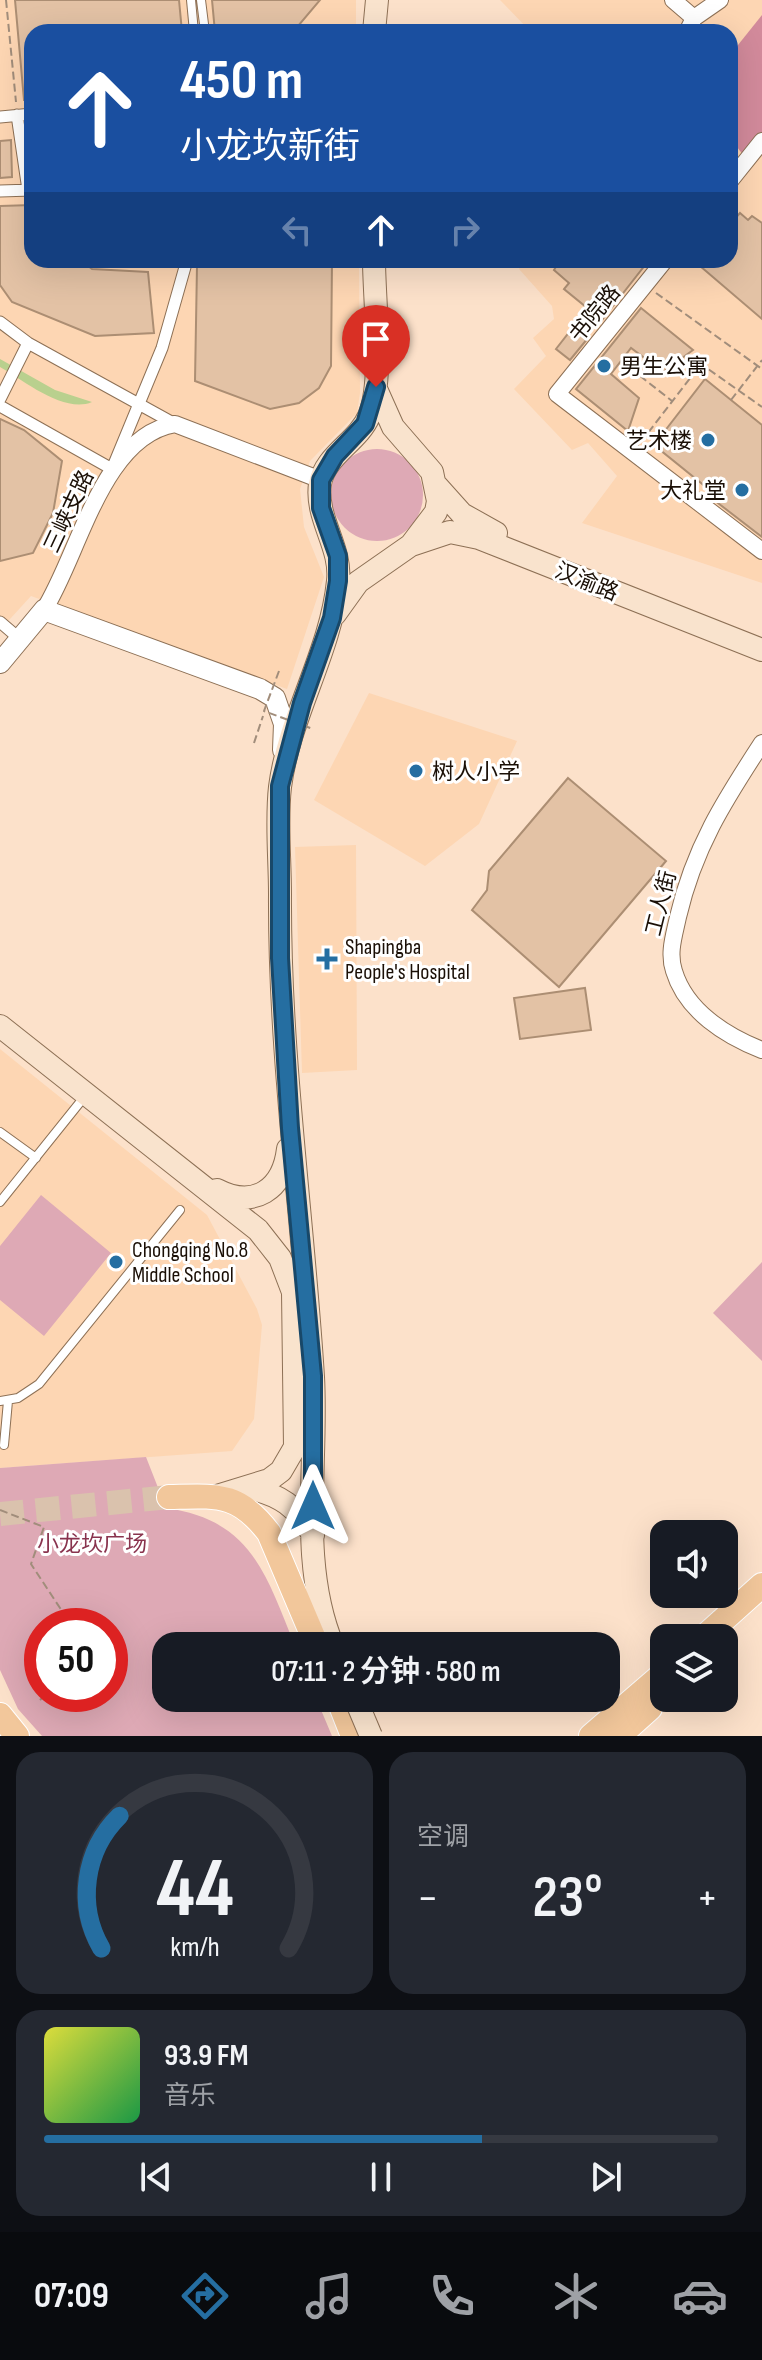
<!DOCTYPE html>
<html lang="zh">
<meta charset="utf-8">
<style>
body{margin:0;font-family:"Sofia Sans Condensed","Noto Sans SC",sans-serif;background:#242831;color:#f1f3f6;height:100vh;display:flex;flex-direction:column;font-size:30px;white-space:nowrap}
*{box-sizing:border-box;margin:0}
p{font-size:26px;color:#9ea1a6}
.icon{flex:none;width:44px;height:44px;fill:none;stroke:currentColor;stroke-width:2;stroke-linecap:round;stroke-linejoin:round}
.map{position:relative;height:1736px;overflow:hidden}
.drawer{display:flex;flex-direction:column;gap:16px;padding:16px;background:#0d0f14;flex:1}
.drawer>*{flex:none}
.banner{position:absolute;left:24px;top:24px;width:714px;height:244px;border-radius:24px;box-shadow:0 8px 32px #0002;background:#1a4fa0;color:#fff;overflow:hidden}
.fabs{position:absolute;left:650px;top:1520px;display:grid;gap:16px}
.fabs a{display:grid;place-items:center;width:88px;height:88px;border-radius:16px;background:#171b24;box-shadow:0 8px 32px #0002;font-size:40px}
.speed{position:absolute;left:24px;top:1608px;display:flex;gap:16px;font-size:40px;font-weight:700;text-align:center}
.speed>*{display:grid;place-content:center;width:104px;height:104px;border-radius:50%;background:#171b24;box-shadow:0 8px 32px #0002;line-height:1}
.speed .limit{border:12px solid #d22;background:#fff;color:#111}
.pin{position:absolute;display:grid;place-items:center;width:68px;height:68px;color:#fff;margin:-82px -34px;border-radius:50% 50% 50% 0;rotate:-45deg;box-shadow:0 0 8px #0007}
.pin .icon{rotate:45deg}
.me{position:absolute;width:88px;margin:-44px;rotate:0deg;stroke-linejoin:round;filter:drop-shadow(0 0 6px #0008)}
.turn{display:flex;align-items:center;gap:28px;height:168px;padding:0 24px;font-size:36px}
.turn .icon{width:104px;height:104px;stroke-width:2.5}
.turn b{display:block;font-size:56px;line-height:68px}
.lanes{display:flex;align-items:center;height:76px;padding:0 24px;background:#0003;justify-content:center;gap:40px;direction:ltr}
.lanes .off{opacity:.35}
.big{font-size:60px;font-weight:600;line-height:1.1}
.drawer .tile{flex:1;display:flex;flex-direction:column;justify-content:center;gap:12px;min-width:0;padding:0 28px;border-radius:24px;background:#242831}
.drawer .dial{align-items:center;gap:0}
.dial svg{height:208px;overflow:visible;fill:none;stroke:#363941;stroke-width:7;stroke-linecap:round;text-anchor:middle}
.dial text{fill:#f1f3f6;stroke:none}
.song{display:flex;align-items:center;gap:24px}
.cover{width:96px;height:96px;border-radius:12px;background:linear-gradient(135deg,hsl(60 70% 55%),hsl(140 70% 35%))}
.played{height:8px;border-radius:4px;background:linear-gradient(90deg,#256ea1 65%,#363941 65%)}
.keys{display:flex;justify-content:space-around;direction:ltr}
.heat{display:flex;justify-content:space-between;align-items:center;font-size:44px;direction:ltr}
.drawer .tiles{flex:1;display:grid;gap:16px;grid-template-columns:1fr 1fr}
.tile:last-child{grid-column:span 2}
.trip{position:absolute;left:152px;top:1632px;width:468px;height:80px;border-radius:24px;background:#171b24;box-shadow:0 8px 32px #0002;font-weight:600;line-height:80px;text-align:center}
.menu{display:flex;height:128px;justify-content:space-around;align-items:center;background:#090b0e;color:#9ea1a6}
.menu .icon{width:56px;height:56px}
.menu .on{color:#256ea1}
.menu b{font-size:36px;color:#f1f3f6}
.map>svg:first-child{display:block}
</style>
<div class="map">
<svg width="762" height="1736" viewBox="0 0 762 1736">
<rect width="100%" height="100%" fill="#fce1ca"/>
<path fill="#fdd6b3" d="M0,0H356V32H32V260H359L360,393L357,413L310,461L300,489L304,527L324,577L287,689L31,596L0,630Z
M500,0H762V583L582,523L617,476L588,443L572,450L514,389L546,356L533,338L554,319L552,306L519,269L524,260H730V32H531Z
M369,693L517,741L479,824L425,866L314,800Z
M356,845L357,1070L302,1073L295,847Z
M0,1049L207,1215L257,1309L262,1325L254,1419L232,1451L0,1468Z"/>
<path fill="#dea9b5" fill-rule="evenodd" d="M331 495a46 46 0 1 1 92 0a46 46 0 1 1-92 0Z
M41,1195L111,1253L44,1336L0,1300V1246Z
M762,1262V1361L713,1313Z
M146,1457L166,1508C252,1520 266,1575 295,1646H166V1698H316L332,1736H42L18,1709L0,1670V1468ZM42,1626H110V1694H42Z"/>
<path fill="#d28a9b" d="M762,15V134L744,156L730,138V55Z"/>
<path fill="#b9d08e" d="M0,359L55,390L92,402C64,414 23,380 0,367Z"/>
<path fill="#e3c2a5" stroke="#ac8e73" stroke-width="2" d="M15,0H179L182,32H32V100H24Z
M212,0H320L293,32H215Z
M11,140L12,177L0,178V141Z
M32,205V260H81L92,269L148,272L154,333L95,336L12,302L0,285V206Z
M740,213L748,220L752,216L762,223V319L693,260H730V224Z
M203,260H332L331,366L319,388L299,403L270,409L195,381L197,266Z
M560,260H649L602,320L564,289L569,283L554,270Z
M641,308L693,350L663,372L631,348L611,374L639,398L628,431L576,389Z
M574,326L588,338L570,360L556,349Z
M705,379L762,425V537L714,500L717,496L654,445Z
M0,419L24,430L62,461L53,513L33,553L0,561Z
M568,778L666,861L559,987L472,910L487,890L489,871Z
M585,988L591,1030L520,1039L514,998Z"/>
<g fill="none" stroke-linecap="round" stroke-linejoin="round">
<path stroke="#dac2ad" stroke-width="24" stroke-dasharray="24 12" stroke-linecap="butt" d="M0,1514L169,1497"/>
<defs>
<path id="service" d="M191,0L194,32
M201,0L205,32
M0,1132L36,1158
M0,1202L85,1096
M0,1401L18,1398L39,1384L180,1210
M4,1445L8,1401"/>
<path id="pedestrian" d="M17,115L28,190
M0,117L32,114
M0,191L32,190
M0,322L28,343L175,424
M0,399L28,343
M0,406L112,469L162,348L187,260
M0,622L21,640"/>
<path id="minor" d="M673,0L694,18
M687,32L694,18L720,0
M730,181L762,141
M665,260L557,394L762,551
M44,610C79,555 102,436 175,424L321,480
M762,743C724,801 694,848 678,917C674,936 668,953 674,971C686,1011 726,1036 762,1050"/>
<path id="tertiary" d="M0,663L44,610L260,689L275,698L284,724L283,750"/>
<path id="secondary" d="M374,32L377,0
M436,485L462,514L496,533
M411,545L450,532L479,538L762,650
M335,614L358,582L411,545L436,512L438,501L432,472L393,427L376,389
M0,1026L258,1230L280,1258L293,1292L295,1447L281,1471L269,1480L217,1496
M217,1190C254,1209 283,1190 288,1149
M248,1488C279,1494 298,1507 313,1535
M333,1646C298,1563 318,1465 313,1377C303,1216 279,1056 280,894C280,859 276,821 280,787C289,716 331,652 338,581C342,547 315,518 320,484C325,455 358,442 369,416C384,382 374,299 374,260"/>
<path id="primary" d="M169,1497C217,1496 238,1492 269,1533L317,1646
M703,1638L762,1585
M338,1698L353,1736
M0,1715L17,1736
M591,1736L664,1673
M619,1736L650,1708"/>
</defs>
<use href="#service" stroke="#8d7055" stroke-width="10"/>
<use href="#pedestrian" stroke="#8d7055" stroke-width="13"/>
<use href="#minor" stroke="#8d7055" stroke-width="18"/>
<use href="#tertiary" stroke="#8d7055" stroke-width="22"/>
<use href="#secondary" stroke="#8d7055" stroke-width="24"/>
<use href="#primary" stroke="#fff" stroke-width="26"/>
<path stroke="#a18d7b" stroke-width="2" stroke-dasharray="8 4" stroke-linecap="butt" d="M6,0L16,102
M656,293L762,369
M621,361L672,401
M731,400L762,360
M641,442L701,364L762,407
M254,743L263,716
M0,1510L44,1527L31,1564L62,1611L66,1626
M40,1700L46,1694"/>
<use href="#service" stroke="#fff" stroke-width="8"/>
<use href="#pedestrian" stroke="#fff" stroke-width="11"/>
<use href="#minor" stroke="#fff" stroke-width="16"/>
<use href="#tertiary" stroke="#fff" stroke-width="20"/>
<use href="#secondary" stroke="#f9e3cd" stroke-width="22"/>
<use href="#primary" stroke="#f2c79b" stroke-width="24"/>
<defs>
<path id="secondary-bridge" d="M355,1698L371,1736"/>
</defs>
<use href="#secondary-bridge" stroke="#8d7055" stroke-width="24" stroke-linecap="butt"/>
<path stroke="#a18d7b" stroke-width="2" stroke-dasharray="8 4" stroke-linecap="butt" d="M279,671L264,711L313,729"/>
<use href="#secondary-bridge" stroke="#f9e3cd" stroke-width="22"/>
</g>
<g fill="none" stroke-linecap="round" stroke-linejoin="round">
<defs>
<path id="route" d="M313,1506V1376L290,1128L280,958V786L302,703L332,618L338,581V556L321,508V480L335,456L365,424L376,387"/>
</defs>
<use href="#route" stroke="#184869" stroke-width="20"/>
<use href="#route" stroke="#256ea1" stroke-width="14"/>
</g>
<g fill="#256ea1" stroke="#fff" stroke-width="3">
<circle cx="604" cy="366" r="8"/>
<circle cx="708" cy="440" r="8"/>
<circle cx="742" cy="490" r="8"/>
<circle cx="416" cy="771" r="8"/>
<path d="M323 947h8v8h8v8h-8v8h-8v-8h-8v-8h8z"/>
<circle cx="116" cy="1262" r="8"/>
</g>
<g text-anchor="middle" stroke-width="6" stroke-linejoin="round" paint-order="stroke">
<g font-size="22" fill="#1a0f06" stroke="#fff">
<text transform="translate(594 313) rotate(-51)" y="8">书院路</text>
<text transform="translate(68 511) rotate(-65)" y="8">三峡支路</text>
<text transform="translate(587 581) rotate(22)" y="8">汉渝路</text>
<text transform="translate(660 903) rotate(-76)" y="8">工人街</text>
</g>
<g font-size="22" fill="#1a0f06" stroke="#fff" text-anchor="start">
<text x="620" y="374">男生公寓</text>
<text x="692" y="448" text-anchor="end">艺术楼</text>
<text x="726" y="498" text-anchor="end">大礼堂</text>
<text x="432" y="779">树人小学</text>
<text x="345" y="954">Shapingba<tspan x="345" dy="25">People's Hospital</tspan></text>
<text x="132" y="1257">Chongqing No.8<tspan x="132" dy="25">Middle School</tspan></text>
</g>
<g font-size="22" fill="#89334e" stroke="#fff">
<text x="92" y="1551">小龙坎广场</text>
</g>
</g>
</svg>
<div class="fabs">
<a><svg class="icon" aria-label="sound" viewBox="0 0 24 24"><path d="M4 9h4l5-4v14l-5-4H4zM17 9q2 3 0 6"/></svg></a>
<a><svg class="icon" aria-label="layers" viewBox="0 0 24 24"><path d="M12 4l9 5-9 5-9-5zM3 14l9 5 9-5"/></svg></a>
</div>
<div class="speed"><div class="limit">50</div></div>
<div class="pin" style="left:376px;top:387px;background:#d93025"><svg class="icon" aria-label="arrive" viewBox="0 0 24 24"><path d="M6 21V4h12l-3 4 3 4H6"/></svg></div>
<svg class="me" style="left:313px;top:1506px" viewBox="-20 -20 40 40"><path d="M0-17L14 15 0 8-14 15z" fill="#256ea1" stroke="#fff" stroke-width="4"/></svg>
<div class="trip">07:11 · 2 分钟 · 580 m</div>
<div class="banner">
<div class="turn"><svg class="icon" aria-label="ahead" viewBox="0 0 24 24"><path d="M12 20V5M6 11l6-6 6 6"/></svg><div><b>450 m</b>小龙坎新街</div></div>
<div class="lanes"><svg class="icon off" aria-label="left" viewBox="0 0 24 24"><path d="M17 20v-9H6M10 6l-5 5 5 5"/></svg><svg class="icon" aria-label="ahead" viewBox="0 0 24 24"><path d="M12 20V5M6 11l6-6 6 6"/></svg><svg class="icon off" aria-label="right" viewBox="0 0 24 24"><path d="M7 20v-9h11M14 6l5 5-5 5"/></svg></div>
</div>
</div>
<section class="drawer">
<div class="tiles">
<div class="tile dial"><svg viewBox="0 0 100 80">
<path d="M14 69A42 42 0 1 1 86 69"/>
<path d="M14 69A42 42 0 0 1 21 18" stroke="#256ea1"/>
<text x="50" y="56" font-size="32" font-weight="700">44</text>
<text x="50" y="72" font-size="11">km/h</text>
</svg></div>
<div class="tile"><p>空调</p>
<div class="heat"><a>−</a><b class="big">23°</b><a>+</a></div>
</div>
<div class="tile">
<div class="song"><i class="cover"></i><div><b>93.9 FM</b><p>音乐</p></div></div>
<div class="played"></div>
<div class="keys"><svg class="icon" aria-label="previous" viewBox="0 0 24 24"><path d="M18 5L8 12l10 7zM5 5v14"/></svg><svg class="icon" aria-label="pause" viewBox="0 0 24 24"><path d="M8 5v14M16 5v14"/></svg><svg class="icon" aria-label="next" viewBox="0 0 24 24"><path d="M6 5l10 7-10 7zM19 5v14"/></svg></div>
</div>
</div>
</section>
<nav class="menu">
<b>07:09</b>
<svg class="icon on" aria-label="directions" viewBox="0 0 24 24"><path d="M12 3l9 9-9 9-9-9zM9 14v-3h6M13 9l2 2-2 2"/></svg>
<svg class="icon" aria-label="music" viewBox="0 0 24 24"><path d="M9 18V5l10-2v13"/><circle cx="6" cy="18" r="3"/><circle cx="16" cy="16" r="3"/></svg>
<svg class="icon" aria-label="phone" viewBox="0 0 24 24"><path d="M5 4h4l2 5-3 2q2 4 5 5l2-3 5 2v4C11 20 4 13 5 4z"/></svg>
<svg class="icon" aria-label="climate" viewBox="0 0 24 24"><path d="M12 3v18M4 7l16 10M4 17L20 7"/></svg>
<svg class="icon" aria-label="car" viewBox="0 0 24 24"><path d="M5 17H2v-5l4-1 3-4h7l3 4 3 1v5h-3M9 17h6M6 11h13"/><circle cx="7" cy="17" r="2"/><circle cx="17" cy="17" r="2"/></svg>
</nav>
